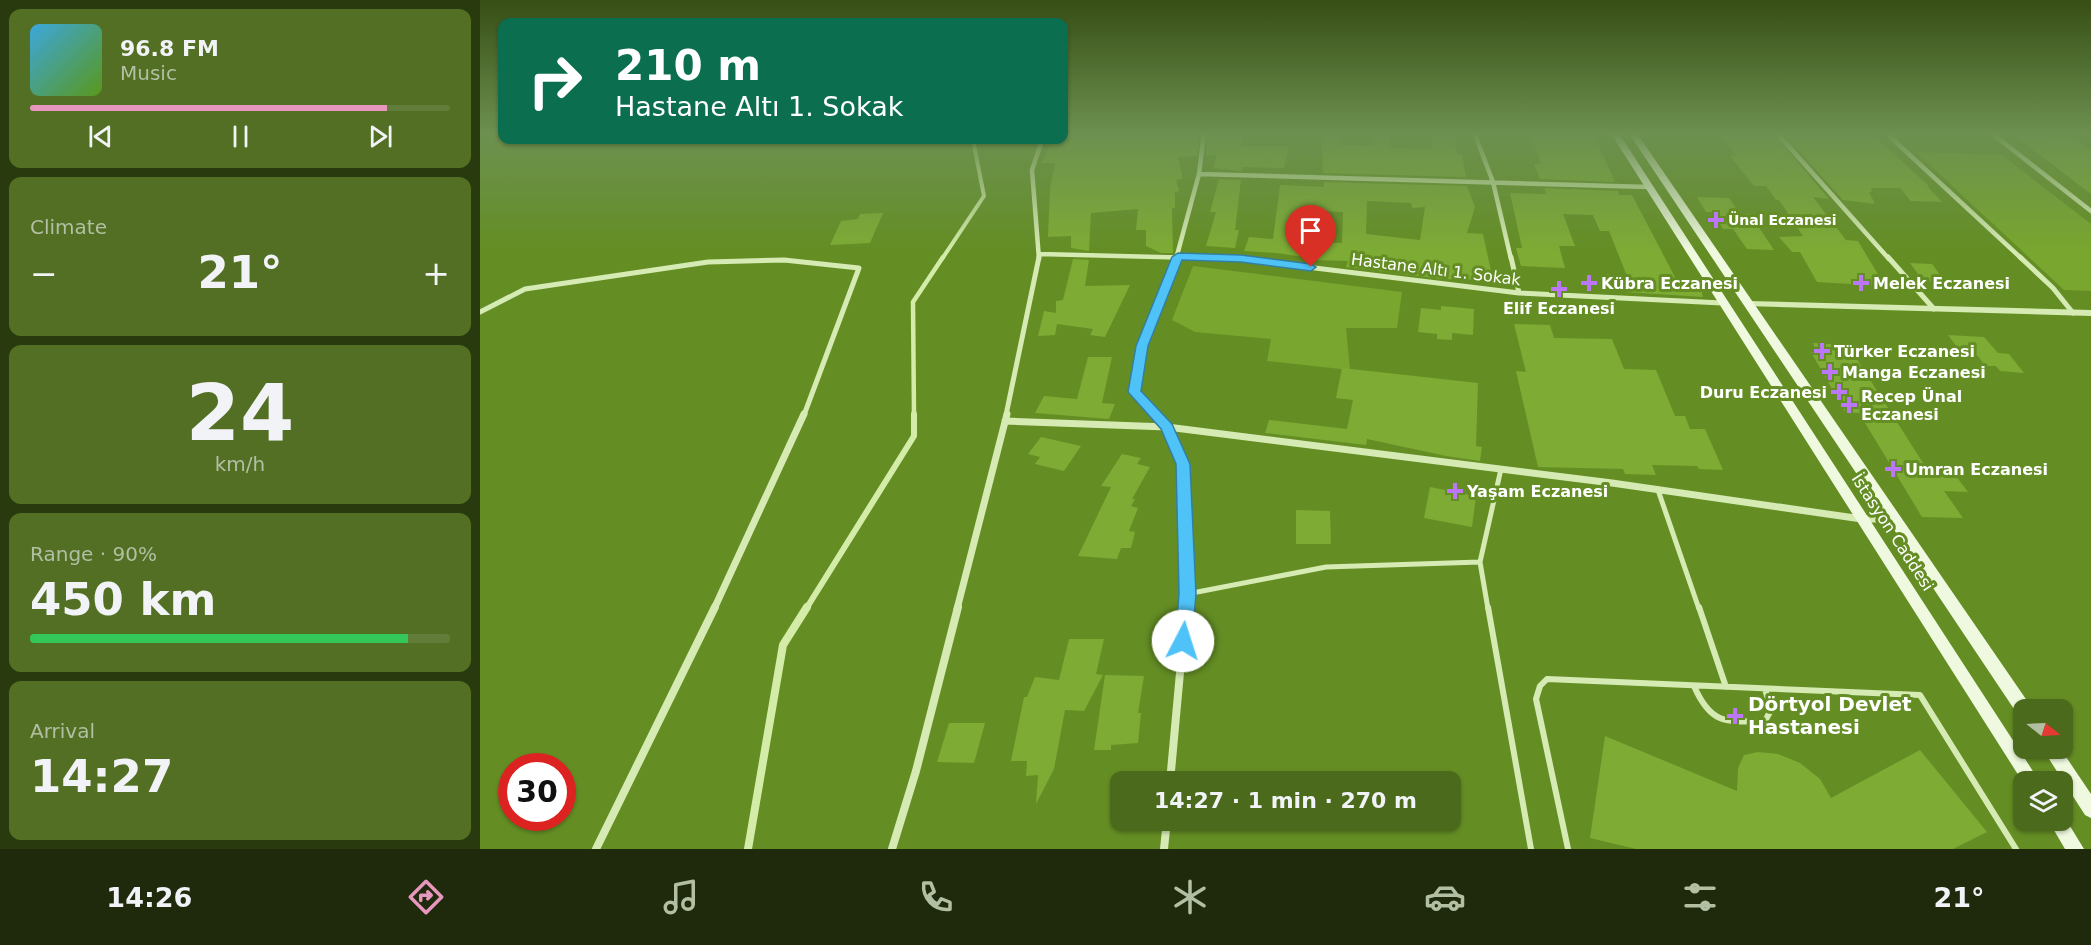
<!DOCTYPE html>
<meta charset="utf-8">
<style>
body{margin:0;font-family:"DejaVu Sans",sans-serif;background:#526f24;color:#f1f3f6;height:100vh;display:flex;flex-direction:column;font-size:22px;white-space:nowrap}
*{box-sizing:border-box;margin:0}
p{font-size:20px;color:#b2bfa3}
.icon{flex:none;width:33px;height:33px;fill:none;stroke:currentColor;stroke-width:2;stroke-linecap:round;stroke-linejoin:round}
.map{position:relative;flex:1;overflow:hidden}
.details{display:flex;flex-direction:column;gap:9px;padding:9px;background:#293a0f;width:480px}
.details>*{flex:none}
.hud{position:absolute;left:18px;top:18px;width:570px;height:126px;border-radius:12px;box-shadow:0 2px 4px #0004;background:#0b6e4f;color:#fff;overflow:hidden}
.needle{width:39px;rotate:108deg}
.fabs{position:absolute;left:1533px;top:699px;display:grid;gap:12px}
.fabs a{display:grid;place-items:center;width:60px;height:60px;border-radius:12px;background:#4b6a1b;box-shadow:0 2px 4px #0004;font-size:30px}
.speed{position:absolute;left:18px;top:753px;display:flex;gap:12px;font-size:30px;font-weight:700;text-align:center}
.speed>*{display:grid;place-content:center;width:78px;height:78px;border-radius:50%;background:#4b6a1b;box-shadow:0 2px 4px #0004;line-height:1}
.speed .limit{border:9px solid #d22;background:#fff;color:#111}
.pin{position:absolute;display:grid;place-items:center;width:51px;height:51px;color:#fff;margin:-62px -26px;border-radius:50% 50% 50% 0;rotate:-45deg;box-shadow:0 0 6px #0007}
.pin .icon{rotate:45deg}
.me{position:absolute;width:66px;margin:-33px;rotate:5deg;stroke-linejoin:round;filter:drop-shadow(0 0 4px #0008)}
.turn{display:flex;align-items:center;gap:21px;height:126px;padding:0 18px;font-size:27px}
.turn .icon{width:78px;height:78px;stroke-width:2.5}
.turn b{display:block;font-size:42px;line-height:51px}
.big{font-size:45px;font-weight:700;line-height:1.1}
.details .tile{flex:1;display:flex;flex-direction:column;justify-content:center;gap:9px;min-width:0;padding:0 21px;border-radius:12px;background:#526f24}
.details .dial{align-items:center;gap:0}
.dial b{font-size:78px;line-height:1}
.song{display:flex;align-items:center;gap:18px}
.cover{width:72px;height:72px;border-radius:9px;background:linear-gradient(135deg,hsl(200 70% 55%),hsl(90 70% 35%))}
.played{height:6px;border-radius:3px;background:linear-gradient(90deg,#e797bd 85%,#627d3a 85%)}
.keys{display:flex;justify-content:space-around;direction:ltr}
.heat{display:flex;justify-content:space-between;align-items:center;font-size:33px;direction:ltr}
.charge{height:9px;border-radius:4px;background:linear-gradient(90deg,#34c759 90%,#627d3a 0)}
.trip{position:absolute;left:630px;top:771px;width:351px;height:60px;border-radius:12px;background:#4b6a1b;box-shadow:0 2px 4px #0004;font-weight:700;line-height:60px;text-align:center}
.dock{display:flex;height:96px;justify-content:space-around;align-items:center;background:#1e2a0b;color:#b2bfa3}
.dock .icon{width:42px;height:42px}
.dock .current{color:#e797bd}
.dock b{font-size:27px;color:#f1f3f6}
main{display:flex;flex:1;min-height:0}
.map>svg:first-child{display:block}
</style>
<main>
<section class="details">
<div class="tile">
<div class="song"><i class="cover"></i><div><b>96.8 FM</b><p>Music</p></div></div>
<div class="played"></div>
<div class="keys"><svg class="icon" aria-label="previous" viewBox="0 0 24 24"><path d="M18 5L8 12l10 7zM5 5v14"/></svg><svg class="icon" aria-label="pause" viewBox="0 0 24 24"><path d="M8 5v14M16 5v14"/></svg><svg class="icon" aria-label="next" viewBox="0 0 24 24"><path d="M6 5l10 7-10 7zM19 5v14"/></svg></div>
</div>
<div class="tile"><p>Climate</p>
<div class="heat"><a>−</a><b class="big">21°</b><a>+</a></div>
</div>
<div class="tile dial"><b>24</b><p>km/h</p></div>
<div class="tile"><p>Range · 90%</p><b class="big">450 km</b><div class="charge"></div></div>
<div class="tile"><p>Arrival</p><b class="big">14:27</b></div>
</section>
<div class="map">
<svg width="1611" height="849" viewBox="0 0 1611 849">
<rect width="100%" height="100%" fill="#648e24"/>
<path fill="#78a62e" d="M1436,152L1522,155L1611,224V291L1584,290Z
M713,266L922,292L917,328H866L870,370L787,361L791,339L715,332L692,320Z"/>
<g fill="none" stroke-linecap="round" stroke-linejoin="round">
<path stroke="#d3eca8" stroke-width="4" d="M462,259L504,196L493,140"/>
<path stroke="#d3eca8" stroke-width="4.5" d="M434,415L433,302L463,257"/>
<path stroke="#d3eca8" stroke-width="6" d="M326,609L434,436V414"/>
<path stroke="#d3eca8" stroke-width="8" d="M268,849L303,645L327,607"/>
</g>
<path fill="#7dab34" fill-rule="evenodd" d="M584,132L610,136L636,135V132H719L717,156L698,157L703,179L696,180L699,191L695,192V208H692L693,253H681L666,246V230H656L658,209L611,213L609,251L591,248V236L568,237L570,188L575,163H561L573,140H584Z
M728,132H763L761,146H809L804,168L762,167V171L733,168L736,155L726,156Z
M841,132H860L859,145L895,146L894,136H910L911,148L952,149L951,132H974L977,154H982L986,177L843,173Z
M1240,132H1292L1349,199L1333,197L1366,240L1378,241L1405,286L1337,282L1320,252H1312L1299,237L1323,236L1299,200H1296L1286,186H1274L1250,156H1256Z
M1302,132H1390L1449,186H1447L1462,202L1431,201L1420,188H1391L1392,192H1389L1395,204L1363,200Z
M1051,134L1114,135L1135,182L1060,179L1054,164H1061Z
M1535,136L1592,137L1611,151V194Z
M739,179L761,180L755,230H759L755,248L726,246L736,212H730Z
M844,182L987,186L995,207L987,233L1003,234L1013,280L962,279L866,267L868,261L831,260L832,258L796,253L764,251L769,237L793,239L800,185L844,187ZM887,201L931,203L932,208L945,207L940,240L886,234ZM825,210L863,212L862,243L822,242Z
M1064,188L1138,191L1139,195H1152L1197,281L1220,285L1223,297L1129,291L1124,274L1147,276L1129,231H1120L1113,215L1083,214L1095,246H1079L1085,268L1041,266L1036,248H1042L1030,193L1066,194Z
M1217,197L1249,198L1260,214H1270L1294,250L1267,249L1253,229H1243L1233,212H1226Z
M403,213L390,243L350,245L361,221L378,219L380,214Z
M593,259L609,260L605,286L650,285L625,337L610,335L613,329L577,324L575,335L558,336L564,311L576,313V301L583,300Z
M1430,263L1452,264L1466,283L1443,281Z
M961,306L994,309L993,335L972,333V340L957,339V334L938,332L941,308L961,310Z
M1034,324L1070,325L1074,338L1132,339L1144,369L1176,370L1195,416H1205L1210,429H1225L1243,470L1219,469L1217,466L1172,465L1176,475L1145,474L1143,469L1058,467L1036,371L1046,372Z
M1468,335L1504,337L1518,353L1529,354L1544,373L1520,371L1516,366H1505L1498,356L1483,355Z
M1333,343L1368,345L1450,474L1476,476L1488,492L1464,491L1483,518L1442,517L1379,413L1365,412L1331,352H1337Z
M608,357H632L622,403L635,404L629,419L555,413L564,396L597,399Z
M862,368L998,383L996,446L1002,447L1000,461L966,456L887,439L886,445L785,433L789,420L867,429L873,400L856,398Z
M561,437L601,446L584,471L555,464L560,457L548,454Z
M642,454L661,458L657,464L670,467L652,499H655L651,506L658,508L649,531L655,532L651,548H641L637,559L598,556L631,487L621,486Z
M950,487L996,496L992,527L944,518Z
M816,510L850,511L851,544H816Z
M589,639H624L616,674L623,675L604,711L585,710L574,769L556,804L558,775L546,776L547,761H531L544,697H547L555,677L579,680Z
M625,675L664,676L658,713H661L658,743L631,745V750H614Z
M469,723H505L494,763L457,762Z
M1125,736L1257,791L1258,768L1264,755L1278,752L1298,754L1320,763L1340,779L1351,798L1440,750L1507,832L1473,849H1156L1110,838Z"/>
<g fill="none" stroke-linecap="round" stroke-linejoin="round">
<path stroke="#d6ebb4" stroke-width="5" d="M1178,490L1219,609
M1000,562L1008,609
M707,594L846,567L1000,562L1021,469"/>
<path stroke="#d6ebb4" stroke-width="6" d="M1008,607L1051,849
M1219,607L1246,687
M1214,686C1231,725 1246,722 1285,721L1291,710L1285,689
M1088,849L1056,699L1060,686L1067,679L1440,695L1536,849"/>
<path stroke="#d6ebb4" stroke-width="4.5" d="M994,132L1013,182L1031,259
M1296,132L1409,259
M1405,132L1542,259
M1510,132L1611,211
M719,174L1169,187
M560,254L757,259
M559,259L552,170L562,140
M696,259L719,174L724,132"/>
<path stroke="#d6ebb4" stroke-width="5" d="M697,257L761,259L1039,293L1242,303
M1031,257L1039,293
M1408,257L1454,309
M1540,257L1573,288L1593,313
M0,312L45,289L228,262L304,260L379,268L324,415
M526,415L559,257
M676,415L655,392L662,346L697,257"/>
<path stroke="#d6ebb4" stroke-width="7" d="M675,414L687,427L703,464L706,609
M525,421L687,427L1132,483L1382,519H1414
M234,609L324,414
M477,609L527,414"/>
<path stroke="#d6ebb4" stroke-width="8" d="M690,782L706,607
M116,849L235,607
M412,849L436,771L478,607
M684,849L687,820"/>
<path fill="#d6ebb4" fill-rule="evenodd" d="M1268,301L1611,310V316L1265,306V302Z"/>
<path fill="#eff9df" fill-rule="evenodd" d="M1130,132H1138L1560,782H1544V784Z
M1148,132H1156L1550,705L1552,710H1544V717L1538,715Z
M1562,748H1580L1611,794V818L1605,815Z
M1582,813L1604,849H1585L1568,820H1582Z"/>
</g>
<linearGradient id="sky" x2="0" y2="1"><stop stop-color="#374e14"/><stop offset="0.53" stop-color="#6c9050"/><stop offset="1" stop-color="#6c9050" stop-opacity="0"/></linearGradient>
<rect width="1611" height="251" fill="url(#sky)"/>
<path fill="#4fc3f7" stroke="#337fa1" stroke-width="1.5" d="M698,253L761,255L831,264L836,267L831,271L761,262L702,260L668,346L661,391L692,424L710,464L716,594L712,641L709,646L703,648L697,646L695,641L699,594L696,464L681,429L648,392L656,346L692,257Z"/>
<g fill="#bc77f6" stroke="#648e24" stroke-width="2">
<path d="M1233 211h6v6h6v6h-6v6h-6v-6h-6v-6h6z"/>
<path d="M1106 274h6v6h6v6h-6v6h-6v-6h-6v-6h6z"/>
<path d="M1378 274h6v6h6v6h-6v6h-6v-6h-6v-6h6z"/>
<path d="M1076 280h6v6h6v6h-6v6h-6v-6h-6v-6h6z"/>
<path d="M1339 342h6v6h6v6h-6v6h-6v-6h-6v-6h6z"/>
<path d="M1347 363h6v6h6v6h-6v6h-6v-6h-6v-6h6z"/>
<path d="M1356 383h6v6h6v6h-6v6h-6v-6h-6v-6h6z"/>
<path d="M1366 396h6v6h6v6h-6v6h-6v-6h-6v-6h6z"/>
<path d="M1410 460h6v6h6v6h-6v6h-6v-6h-6v-6h6z"/>
<path d="M972 482h6v6h6v6h-6v6h-6v-6h-6v-6h6z"/>
<path d="M1252 707h6v6h6v6h-6v6h-6v-6h-6v-6h6z"/>
</g>
<g text-anchor="middle" stroke-width="6" stroke-linejoin="round" paint-order="stroke">
<g font-size="14" font-weight="bold" fill="#fff" stroke="#648e24" text-anchor="start">
<text x="1248" y="225">Ünal Eczanesi</text>
</g>
<g font-size="16" fill="#fff" stroke="#648e24">
<text transform="translate(956 269) rotate(7)" y="6">Hastane Altı 1. Sokak</text>
<text transform="translate(1413 532) rotate(57)" y="6">İstasyon Caddesi</text>
</g>
<g font-size="16" font-weight="bold" fill="#fff" stroke="#648e24" text-anchor="start">
<text x="1121" y="289">Kübra Eczanesi</text>
<text x="1393" y="289">Melek Eczanesi</text>
<text x="1079" y="314" text-anchor="middle">Elif Eczanesi</text>
<text x="1354" y="357">Türker Eczanesi</text>
<text x="1362" y="378">Manga Eczanesi</text>
<text x="1347" y="398" text-anchor="end">Duru Eczanesi</text>
<text x="1381" y="402">Recep Ünal<tspan x="1381" dy="18">Eczanesi</tspan></text>
<text x="1425" y="475">Umran Eczanesi</text>
<text x="987" y="497">Yaşam Eczanesi</text>
</g>
<g font-size="20" font-weight="bold" fill="#fff" stroke="#648e24" text-anchor="start">
<text x="1268" y="711">Dörtyol Devlet<tspan x="1268" dy="23">Hastanesi</tspan></text>
</g>
</g>
</svg>
<div class="fabs">
<a><svg class="needle" viewBox="-14 -14 28 28"><path d="M0-13l5 13h-10z" fill="#e53935"/><path d="M0 13l5-13h-10z" fill="#b2bfa3"/></svg></a>
<a><svg class="icon" aria-label="layers" viewBox="0 0 24 24"><path d="M12 4l9 5-9 5-9-5zM3 14l9 5 9-5"/></svg></a>
</div>
<div class="speed"><div class="limit">30</div></div>
<div class="pin" style="left:831px;top:267px;background:#d93025"><svg class="icon" aria-label="arrive" viewBox="0 0 24 24"><path d="M6 21V4h12l-3 4 3 4H6"/></svg></div>
<svg class="me" style="left:703px;top:641px" viewBox="-20 -20 40 40"><circle r="19" fill="#fff"/><path d="M0-13L10 11 0 6-10 11z" fill="#4fc3f7"/></svg>
<div class="trip">14:27 · 1 min · 270 m</div>
<div class="hud">
<div class="turn"><svg class="icon" aria-label="right" viewBox="0 0 24 24"><path d="M7 20v-9h11M14 6l5 5-5 5"/></svg><div><b>210 m</b>Hastane Altı 1. Sokak</div></div>
</div>
</div>
</main>
<nav class="dock">
<b>14:26</b>
<svg class="icon current" aria-label="directions" viewBox="0 0 24 24"><path d="M12 3l9 9-9 9-9-9zM9 14v-3h6M13 9l2 2-2 2"/></svg>
<svg class="icon" aria-label="music" viewBox="0 0 24 24"><path d="M9 18V5l10-2v13"/><circle cx="6" cy="18" r="3"/><circle cx="16" cy="16" r="3"/></svg>
<svg class="icon" aria-label="phone" viewBox="0 0 24 24"><path d="M5 4h4l2 5-3 2q2 4 5 5l2-3 5 2v4C11 20 4 13 5 4z"/></svg>
<svg class="icon" aria-label="climate" viewBox="0 0 24 24"><path d="M12 3v18M4 7l16 10M4 17L20 7"/></svg>
<svg class="icon" aria-label="car" viewBox="0 0 24 24"><path d="M5 17H2v-5l4-1 3-4h7l3 4 3 1v5h-3M9 17h6M6 11h13"/><circle cx="7" cy="17" r="2"/><circle cx="17" cy="17" r="2"/></svg>
<svg class="icon" aria-label="filters" viewBox="0 0 24 24"><path d="M4 7h16M4 17h16"/><circle cx="9" cy="7" r="2"/><circle cx="15" cy="17" r="2"/></svg>
<b>21°</b>
</nav>
